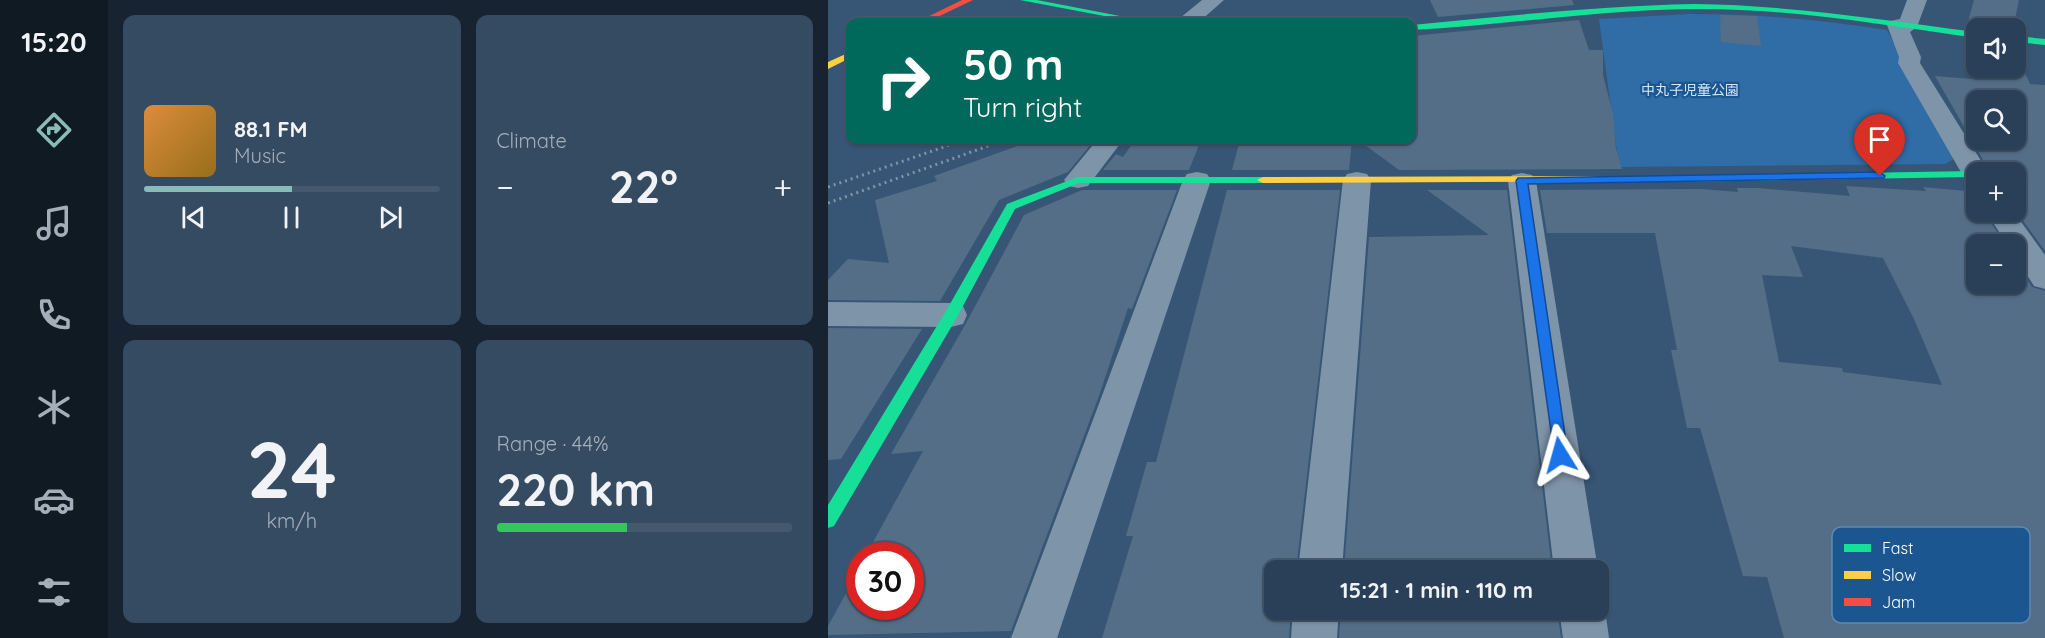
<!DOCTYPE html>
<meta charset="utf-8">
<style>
body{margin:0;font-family:Quicksand,"Noto Sans JP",sans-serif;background:#354b61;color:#f1f3f6;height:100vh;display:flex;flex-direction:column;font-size:22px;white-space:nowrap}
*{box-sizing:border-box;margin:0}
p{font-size:20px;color:#a5afba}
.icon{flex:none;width:33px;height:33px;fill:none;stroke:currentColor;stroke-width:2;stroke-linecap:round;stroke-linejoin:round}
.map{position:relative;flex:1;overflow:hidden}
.details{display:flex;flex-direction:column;gap:15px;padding:15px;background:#172330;width:720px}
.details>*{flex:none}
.guide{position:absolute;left:18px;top:18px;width:570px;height:126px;border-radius:12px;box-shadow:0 2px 4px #0004,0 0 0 2px #45596e;background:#00695c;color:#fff;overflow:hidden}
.fabs{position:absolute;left:1138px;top:18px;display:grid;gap:12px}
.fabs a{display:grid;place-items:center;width:60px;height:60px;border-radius:12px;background:#294058;box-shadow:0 2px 4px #0004,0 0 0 2px #45596e;font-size:30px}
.speed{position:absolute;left:18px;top:542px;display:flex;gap:12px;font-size:30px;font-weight:700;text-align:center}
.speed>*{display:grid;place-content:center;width:78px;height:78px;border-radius:50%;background:#294058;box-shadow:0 2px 4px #0004,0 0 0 2px #45596e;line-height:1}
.speed .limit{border:9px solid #d22;background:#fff;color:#111}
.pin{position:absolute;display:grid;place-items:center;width:51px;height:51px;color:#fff;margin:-62px -26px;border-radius:50% 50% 50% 0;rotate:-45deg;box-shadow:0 0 6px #0007}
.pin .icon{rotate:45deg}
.me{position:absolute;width:66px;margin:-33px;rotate:352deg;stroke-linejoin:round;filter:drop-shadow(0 0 4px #0008)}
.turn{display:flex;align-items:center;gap:21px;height:126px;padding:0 18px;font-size:27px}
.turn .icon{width:78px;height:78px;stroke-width:2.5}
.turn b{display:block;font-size:42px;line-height:51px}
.big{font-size:45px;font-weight:700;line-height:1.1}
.details .tile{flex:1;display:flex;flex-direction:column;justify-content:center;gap:9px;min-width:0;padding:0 21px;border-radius:12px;background:#354b61}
.details .dial{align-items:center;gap:0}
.dial b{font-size:78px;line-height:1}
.song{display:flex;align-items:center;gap:18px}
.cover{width:72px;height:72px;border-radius:9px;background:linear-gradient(135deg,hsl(30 70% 55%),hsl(40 70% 35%))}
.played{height:6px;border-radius:3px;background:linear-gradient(90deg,#8bbbb9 50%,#45596e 50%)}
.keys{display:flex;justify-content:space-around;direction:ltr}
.heat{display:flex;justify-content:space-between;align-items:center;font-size:33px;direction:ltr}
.charge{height:9px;border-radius:4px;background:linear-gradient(90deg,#34c759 44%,#45596e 0)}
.details .tiles{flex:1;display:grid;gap:15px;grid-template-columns:repeat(2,1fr)}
.trip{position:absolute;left:436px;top:560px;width:345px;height:60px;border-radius:12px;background:#294058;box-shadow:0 2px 4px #0004,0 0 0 2px #45596e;font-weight:700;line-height:60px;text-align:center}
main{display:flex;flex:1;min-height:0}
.menu{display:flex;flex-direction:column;width:108px;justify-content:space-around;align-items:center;background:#101a23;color:#a5afba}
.menu .icon{width:42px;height:42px}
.menu .current{color:#8bbbb9}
.menu b{font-size:27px;color:#f1f3f6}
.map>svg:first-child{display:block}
</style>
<main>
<nav class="menu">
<b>15:20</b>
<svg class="icon current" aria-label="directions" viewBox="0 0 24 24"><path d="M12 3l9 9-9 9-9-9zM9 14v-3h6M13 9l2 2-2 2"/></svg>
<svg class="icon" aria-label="music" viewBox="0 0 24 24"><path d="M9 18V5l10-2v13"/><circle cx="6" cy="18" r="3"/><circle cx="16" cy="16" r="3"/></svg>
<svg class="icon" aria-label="phone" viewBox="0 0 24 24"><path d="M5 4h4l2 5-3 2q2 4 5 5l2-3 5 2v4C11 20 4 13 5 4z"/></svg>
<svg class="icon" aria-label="climate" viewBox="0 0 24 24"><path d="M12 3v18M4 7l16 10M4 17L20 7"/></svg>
<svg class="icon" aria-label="car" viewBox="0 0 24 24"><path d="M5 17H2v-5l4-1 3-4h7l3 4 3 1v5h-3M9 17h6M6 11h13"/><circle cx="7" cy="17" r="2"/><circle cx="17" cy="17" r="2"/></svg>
<svg class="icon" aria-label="filters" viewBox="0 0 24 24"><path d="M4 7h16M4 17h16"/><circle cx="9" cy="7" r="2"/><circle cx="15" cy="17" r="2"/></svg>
</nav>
<section class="details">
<div class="tiles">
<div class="tile">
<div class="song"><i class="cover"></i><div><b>88.1 FM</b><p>Music</p></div></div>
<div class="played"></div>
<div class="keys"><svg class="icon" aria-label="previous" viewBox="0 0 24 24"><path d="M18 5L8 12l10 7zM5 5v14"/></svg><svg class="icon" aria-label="pause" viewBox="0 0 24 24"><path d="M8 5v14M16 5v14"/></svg><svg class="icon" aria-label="next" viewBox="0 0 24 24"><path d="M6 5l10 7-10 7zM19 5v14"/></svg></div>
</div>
<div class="tile"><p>Climate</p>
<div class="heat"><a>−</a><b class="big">22°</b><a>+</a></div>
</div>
<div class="tile dial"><b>24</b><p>km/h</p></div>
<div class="tile"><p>Range · 44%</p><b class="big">220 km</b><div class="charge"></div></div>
</div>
</section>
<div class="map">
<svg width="1217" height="638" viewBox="0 0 1217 638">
<rect width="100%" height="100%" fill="#375675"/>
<path fill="#306ca6" d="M860,14C927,14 992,19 1059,30L1126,159L1117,164L791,167L771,19Z"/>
<path fill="#556e87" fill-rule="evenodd" d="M602,0H744L746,5L610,17Z
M1146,0H1191L1185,28H1151L1139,25Z
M892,15L929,16L933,46L893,42Z
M751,20L761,50H775V75L785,114L788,149L794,169L571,170L530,140H584V36Z
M1188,52L1202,84L1217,85V251L1188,211V172H1162L1107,76L1155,80L1150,68H1188ZM1149,100H1188V140H1149Z
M206,140H256L264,143L240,172L171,200L112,301L0,300V280L20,259L61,263L47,200L109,181L106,176Z
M307,140H373L361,170H275L288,154L295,157Z
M412,140H524L521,170H404Z
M1018,186L1098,191L1095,187L1149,192V212H1156L1177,244H1149V284H1188V262L1204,287L1217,291V638H956L939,577L915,576L872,428H859L843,350H849L827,233H719L712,190L873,189L910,192L909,188H930L1022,196ZM963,246L1055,258L1086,319L1114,385L1015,372L1014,368L951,362L934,275L975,277Z
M254,190H349L304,309L300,308L272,393L183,631L0,635V626L32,568V606H82V555H38L95,451L63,454L137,325L196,215Z
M399,190H512L468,570H447V609H463L461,638H274L305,536H298L319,462H328Z
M599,190H679L724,570H516L541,237L661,235Z
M0,328L94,329L13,459L0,460Z
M513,609H729L733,638H511Z"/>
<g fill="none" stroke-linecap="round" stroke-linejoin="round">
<path stroke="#7e94a8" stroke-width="3" stroke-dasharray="2 4" stroke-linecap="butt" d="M0,187L136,140
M0,203L177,140"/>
<path fill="#7e94a8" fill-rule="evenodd" d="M374,0H396L371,22H349L352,18Z
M1079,0H1099L1089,27L1082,32L1093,57L1092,63L1160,172H1149V182L1137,180L1134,174L1070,63L1071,57L1059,25L1062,21L1072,19Z
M269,140H295L260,186L250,188L240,186L236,180Z
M369,172L379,174L383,180L229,638H183L355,180L359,174Z
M529,172L539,174L543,180L514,570H470L515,180L519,174Z
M694,173L704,175L708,181L770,570H726L680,181L684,175Z
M1158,212H1186L1217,255V289L1206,286L1188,258V244H1179Z
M0,302L123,303L135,306L139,315L135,324L123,327L0,326Z
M771,595L777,609L781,638H735L731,609H771Z
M465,609H511L509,638H463Z"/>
<path fill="#16e098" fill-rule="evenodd" d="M192,0H209L323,22H308Z
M866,4C961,5 1054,20 1149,32V38C1054,25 960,8 864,9C770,10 677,25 584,30V25C678,16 771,6 866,4Z
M1188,36L1217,39V45L1188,42Z
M1147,171L1151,172H1149V180L1144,177L848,182L842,179L848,176Z
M250,177H435L441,180L435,183H251L187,209L128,319L6,526L0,528V505L118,311L179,204Z"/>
<path fill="#ffcf43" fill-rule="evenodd" d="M22,52V58L0,69V62Z
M848,176L852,177V181L435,183L429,180L435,177Z"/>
<path fill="#f24e42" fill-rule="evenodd" d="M134,0H145L99,22H89Z"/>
</g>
<path fill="#1a73e8" stroke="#114b97" stroke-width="1.5" d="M1052,172L1057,176L1056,178L700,184L740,455L738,460L732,462L727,460L688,181L690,178Z"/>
<g text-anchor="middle" stroke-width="4.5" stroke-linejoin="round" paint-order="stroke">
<g font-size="14" fill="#d1e6fa" stroke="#1c5690">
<text x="862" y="95">中丸子児童公園</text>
</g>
</g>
<rect x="1004" y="527" width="198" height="96" rx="9" fill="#1c5690" stroke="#6089b1" stroke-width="1.5"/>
<rect x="1016" y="544" width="27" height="8" fill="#16e098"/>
<rect x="1016" y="571" width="27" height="8" fill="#ffcf43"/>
<rect x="1016" y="598" width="27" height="8" fill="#f24e42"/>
<g font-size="16" fill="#fff">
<text x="1054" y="554">Fast</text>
<text x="1054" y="581">Slow</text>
<text x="1054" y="608">Jam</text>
</g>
</svg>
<div class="fabs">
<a><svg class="icon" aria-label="sound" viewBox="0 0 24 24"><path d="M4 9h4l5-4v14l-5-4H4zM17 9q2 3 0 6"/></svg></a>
<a><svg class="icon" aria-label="search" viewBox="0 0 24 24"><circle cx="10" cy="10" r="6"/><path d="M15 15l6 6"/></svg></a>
<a>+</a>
<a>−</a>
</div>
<div class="speed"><div class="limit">30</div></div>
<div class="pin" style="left:1052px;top:176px;background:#d93025"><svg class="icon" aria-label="arrive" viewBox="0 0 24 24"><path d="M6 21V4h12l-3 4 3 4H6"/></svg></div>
<svg class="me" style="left:732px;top:455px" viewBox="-20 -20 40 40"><path d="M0-17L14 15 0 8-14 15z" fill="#1a73e8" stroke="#fff" stroke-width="4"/></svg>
<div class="trip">15:21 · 1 min · 110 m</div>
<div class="guide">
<div class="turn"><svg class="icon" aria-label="right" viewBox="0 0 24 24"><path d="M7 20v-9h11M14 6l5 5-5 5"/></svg><div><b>50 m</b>Turn right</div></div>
</div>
</div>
</main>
